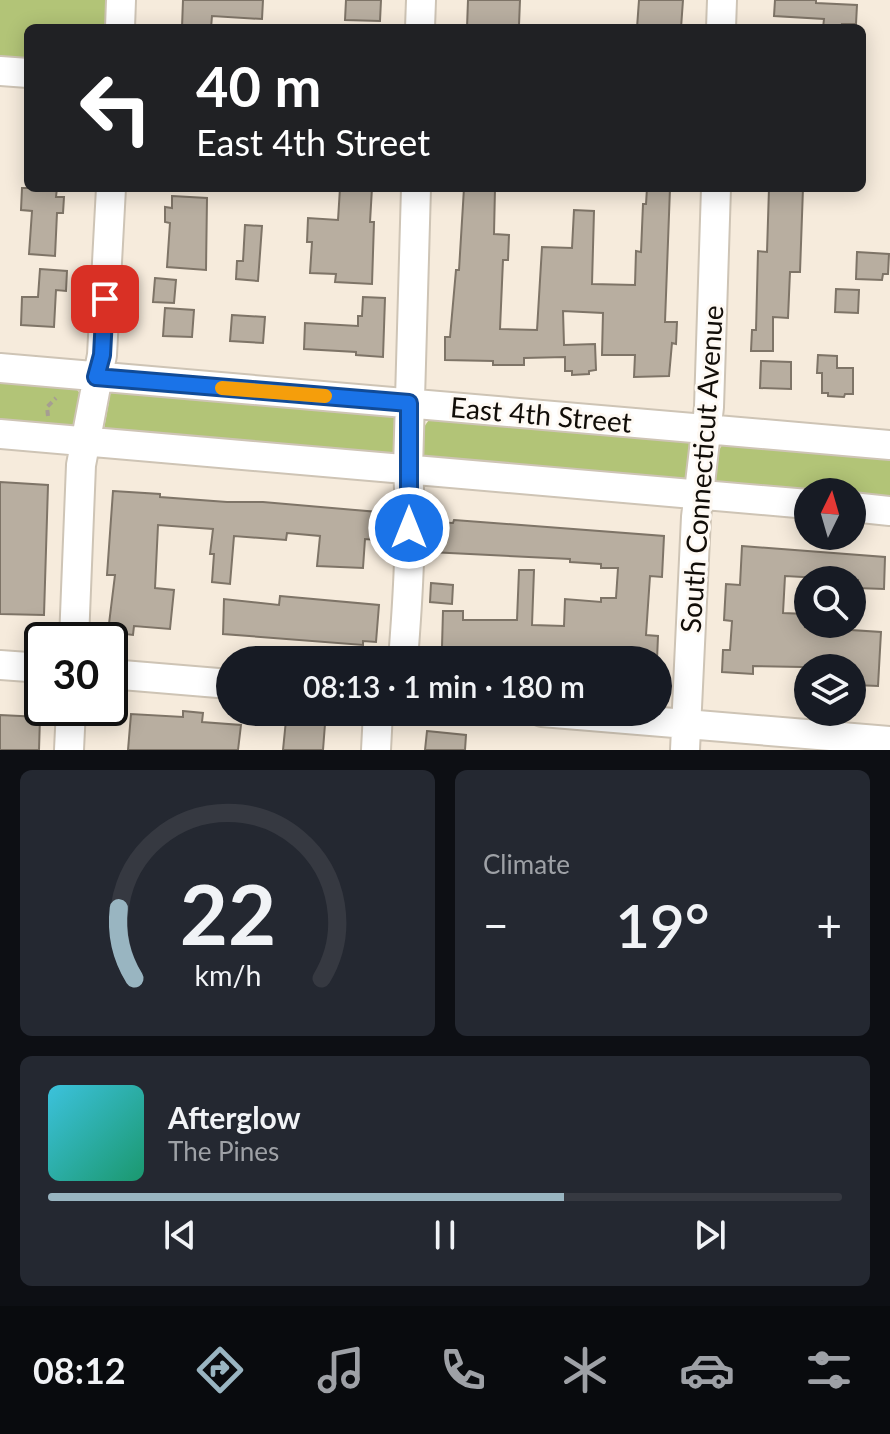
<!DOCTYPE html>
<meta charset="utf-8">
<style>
body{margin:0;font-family:Lato,sans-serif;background:#242831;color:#f1f3f6;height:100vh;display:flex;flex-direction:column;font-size:30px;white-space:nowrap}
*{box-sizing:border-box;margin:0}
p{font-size:26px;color:#9ea1a6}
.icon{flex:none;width:44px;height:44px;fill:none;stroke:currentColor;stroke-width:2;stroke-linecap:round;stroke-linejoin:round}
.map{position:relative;height:750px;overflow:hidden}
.side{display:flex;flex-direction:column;gap:20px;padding:20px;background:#0d0f14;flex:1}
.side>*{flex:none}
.guide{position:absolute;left:24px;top:24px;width:842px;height:168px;border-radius:12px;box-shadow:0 4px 20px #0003;background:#202124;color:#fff;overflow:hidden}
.needle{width:52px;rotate:5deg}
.controls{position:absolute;left:794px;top:478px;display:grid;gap:16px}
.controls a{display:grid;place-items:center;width:72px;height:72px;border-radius:50%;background:#171b24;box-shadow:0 4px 20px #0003;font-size:40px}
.speed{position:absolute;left:24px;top:622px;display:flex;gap:16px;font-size:40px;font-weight:700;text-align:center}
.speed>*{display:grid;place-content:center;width:104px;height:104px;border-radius:50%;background:#171b24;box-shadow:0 4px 20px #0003;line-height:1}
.speed .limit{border:4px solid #111;border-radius:12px;background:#fff;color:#111}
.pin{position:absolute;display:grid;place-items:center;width:68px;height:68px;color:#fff;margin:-34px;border-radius:16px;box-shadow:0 4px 12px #0006}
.me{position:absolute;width:88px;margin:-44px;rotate:0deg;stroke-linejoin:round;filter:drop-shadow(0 0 6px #0008)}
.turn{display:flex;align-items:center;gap:28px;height:168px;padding:0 40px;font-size:36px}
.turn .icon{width:104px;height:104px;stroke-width:2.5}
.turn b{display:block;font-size:56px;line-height:68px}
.big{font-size:60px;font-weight:600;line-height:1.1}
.side .widget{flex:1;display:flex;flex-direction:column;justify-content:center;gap:12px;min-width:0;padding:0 28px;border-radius:12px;background:#242831}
.side .dial{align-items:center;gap:0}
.dial svg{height:208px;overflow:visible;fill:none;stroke:#363941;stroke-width:7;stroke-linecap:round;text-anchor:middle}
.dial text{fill:#f1f3f6;stroke:none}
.song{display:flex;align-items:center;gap:24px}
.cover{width:96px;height:96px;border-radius:12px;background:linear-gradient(135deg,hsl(190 70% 55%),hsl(160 70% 35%))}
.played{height:8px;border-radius:4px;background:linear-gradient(90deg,#99b5c1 65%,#363941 65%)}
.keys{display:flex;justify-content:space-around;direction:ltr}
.heat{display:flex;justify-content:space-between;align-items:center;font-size:44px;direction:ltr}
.side .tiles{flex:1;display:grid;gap:20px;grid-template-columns:1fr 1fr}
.widget:last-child{grid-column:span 2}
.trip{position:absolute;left:216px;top:646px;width:456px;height:80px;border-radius:40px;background:#171b24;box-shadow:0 4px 20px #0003;font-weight:600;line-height:80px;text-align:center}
.dock{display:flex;height:128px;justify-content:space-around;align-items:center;background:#090b0e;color:#9ea1a6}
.dock .icon{width:56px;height:56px}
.dock .active{color:#99b5c1}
.dock b{font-size:36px;color:#f1f3f6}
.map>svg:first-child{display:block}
</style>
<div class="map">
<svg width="890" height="750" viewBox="0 0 890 750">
<rect width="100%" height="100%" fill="#f6ebdc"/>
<path fill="#b2c477" d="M0,0H110L109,28H28V59L0,57Z
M0,380L75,388L82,395L79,422L73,429L0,425Z
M111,390L395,415C399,426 398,445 393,455L110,433L104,429Z
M434,417L685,439L692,445L688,481L425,459C418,447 420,423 434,417Z
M724,443L890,456V501L852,498V492H808L717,483C713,472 716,450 724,443Z"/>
<path fill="#b8aea0" stroke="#7e7467" stroke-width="2" d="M183,0H263L262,19L212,16L211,28H182Z
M346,0H381L380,21L345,20Z
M468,0H520L519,25H512V28H467Z
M639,0H683L681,28H637Z
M775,0H816V3L857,5L856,24H842V28H823L824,19L774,16Z
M22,188H57L56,197H64L63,213H57L55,256L29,254L32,211L21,210Z
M340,188H372L370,222H374L372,284L335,282L336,274L310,273L312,242H307L308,218L338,220Z
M464,188H495L494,234L509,235L508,260H503L500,329L537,330L542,247L572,248L574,210L594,211L592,284L635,285L636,251L641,252L643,204H646L647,188H670L665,322H677L676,344L672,343L669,376L634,377L635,355H602L603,313L563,311L564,345L595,344L596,370L589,371V374L572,375V371H565V357L524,358V365H493V361L445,360V337H450L456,270H459Z
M769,188H803L800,272H790L788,318L773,317V351H751L752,330H756L758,251L767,252Z
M172,196L207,198L206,270L167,267L170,223L165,222V207L172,208Z
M245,225L262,226L258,281L236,279L237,261H243Z
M857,252L889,254L888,274H883L882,280L856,279Z
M40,269L67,271L66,291L56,290L54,327L21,325L22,297H38Z
M155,278L176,280L174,303L153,302Z
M836,289L859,290L858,313L835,312Z
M363,297L385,298L383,357L356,355V352L304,349L305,323L358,326V316H362Z
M165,308L194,310L192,337L163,336Z
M232,315L265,317L263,343L230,341Z
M818,355L837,356V368H853V394H845L844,397L828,396V393H822V373H817Z
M761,361L791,362V389L760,388Z
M0,482L48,485L44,615L0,614Z
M113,491L160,494V497L227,502H263L378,512L376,540L365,539L363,568L317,566L320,536L287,533L286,540L234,536L230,584L212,582L214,554H210L213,529L158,525L155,588L174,590L170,629L134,626L133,635L108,632L115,575H107Z
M454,520L664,536L662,577L650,576L646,635L658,636L657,660H589L502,653V650L497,649L442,647L443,611H463V620H517L519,570H534L532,625L564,626L565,599L601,602V598H616L618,568H601V564L570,562V559L430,552L433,522L453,523Z
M742,546L885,557L884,589L857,588L858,580L785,576L783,613L806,614L805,627L881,632L878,686L854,685L855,668L753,666V674L722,672L723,650H730L732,621L724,620L726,584L740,585Z
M431,583L453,585L452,604L430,602Z
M280,596L379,605L376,642L363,641V645L223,634L224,599L279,605Z
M183,711L203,713L202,722L241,725L238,750H128L131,714L183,717Z
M0,715L40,717L39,750H0Z
M286,720L325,724L323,750H283Z
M427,731L466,735L465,750H425Z"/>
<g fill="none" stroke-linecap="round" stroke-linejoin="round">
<defs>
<path id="minor" d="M120,28L121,0
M420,28L421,0
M721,28L722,0
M0,71L28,73
M0,368L890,445
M0,434L808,504
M852,507L890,511
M74,640L81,465L102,355L111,188
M403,660C408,597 412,532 408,469L416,188
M0,665L42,668
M110,674L230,684
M542,712L890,741
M69,750L71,708
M376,750L378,712
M685,750L696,517L709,407L716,188"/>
</defs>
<use href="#minor" stroke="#cec4b5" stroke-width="32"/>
<path stroke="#a69e92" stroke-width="4" stroke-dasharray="6 4" stroke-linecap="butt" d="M48,416L47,407L56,398"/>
<use href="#minor" stroke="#fff" stroke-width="28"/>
</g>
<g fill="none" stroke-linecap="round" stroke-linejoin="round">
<defs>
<path id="route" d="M105,299L102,355L96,377L409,403V528"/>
</defs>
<use href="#route" stroke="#114b97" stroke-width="20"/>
<use href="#route" stroke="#1a73e8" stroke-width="14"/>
<path stroke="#f59e0b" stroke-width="14" d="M222,388L325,396"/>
</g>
<g text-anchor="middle" stroke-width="6" stroke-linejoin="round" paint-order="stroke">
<g font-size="28" fill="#110d08" stroke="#fef9f3">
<text transform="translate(541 415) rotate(5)" y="10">East 4th Street</text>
<text transform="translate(702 469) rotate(-86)" y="10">South Connecticut Avenue</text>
</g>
</g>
</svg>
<div class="controls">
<a><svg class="needle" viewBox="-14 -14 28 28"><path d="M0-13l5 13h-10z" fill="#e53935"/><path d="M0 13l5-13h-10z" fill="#9ea1a6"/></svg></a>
<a><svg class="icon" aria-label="search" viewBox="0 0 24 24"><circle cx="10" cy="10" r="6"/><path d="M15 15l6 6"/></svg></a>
<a><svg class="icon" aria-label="layers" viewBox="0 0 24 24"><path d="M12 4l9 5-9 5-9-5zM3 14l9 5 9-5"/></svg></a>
</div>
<div class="speed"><div class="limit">30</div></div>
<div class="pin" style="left:105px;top:299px;background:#d93025"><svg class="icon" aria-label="arrive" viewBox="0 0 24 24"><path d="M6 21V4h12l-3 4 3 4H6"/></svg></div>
<svg class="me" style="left:409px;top:528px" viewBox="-20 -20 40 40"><circle r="17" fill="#1a73e8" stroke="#fff" stroke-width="3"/><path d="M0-11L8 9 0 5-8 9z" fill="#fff"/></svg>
<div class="trip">08:13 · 1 min · 180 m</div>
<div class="guide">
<div class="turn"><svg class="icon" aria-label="left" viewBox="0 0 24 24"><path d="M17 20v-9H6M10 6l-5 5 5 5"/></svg><div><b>40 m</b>East 4th Street</div></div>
</div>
</div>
<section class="side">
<div class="tiles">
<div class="widget dial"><svg viewBox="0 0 100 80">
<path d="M14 69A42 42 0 1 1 86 69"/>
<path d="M14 69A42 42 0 0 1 8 42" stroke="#99b5c1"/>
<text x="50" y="56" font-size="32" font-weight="700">22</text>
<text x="50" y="72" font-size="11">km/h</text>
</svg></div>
<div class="widget"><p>Climate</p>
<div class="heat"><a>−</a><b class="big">19°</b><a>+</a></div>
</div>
<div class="widget">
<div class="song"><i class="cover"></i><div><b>Afterglow</b><p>The Pines</p></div></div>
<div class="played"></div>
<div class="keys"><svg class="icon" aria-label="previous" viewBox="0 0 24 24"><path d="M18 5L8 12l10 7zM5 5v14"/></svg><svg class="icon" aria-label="pause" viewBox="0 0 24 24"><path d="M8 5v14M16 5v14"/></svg><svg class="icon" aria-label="next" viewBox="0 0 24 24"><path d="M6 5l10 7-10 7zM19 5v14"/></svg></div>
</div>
</div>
</section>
<nav class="dock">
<b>08:12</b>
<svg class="icon active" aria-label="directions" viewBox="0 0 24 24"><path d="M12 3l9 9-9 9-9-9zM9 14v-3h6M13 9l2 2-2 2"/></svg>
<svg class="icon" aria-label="music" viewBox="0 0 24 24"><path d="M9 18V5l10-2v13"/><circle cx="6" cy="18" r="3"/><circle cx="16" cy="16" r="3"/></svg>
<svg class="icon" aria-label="phone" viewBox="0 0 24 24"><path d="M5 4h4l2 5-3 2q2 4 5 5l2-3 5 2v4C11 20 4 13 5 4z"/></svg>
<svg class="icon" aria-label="climate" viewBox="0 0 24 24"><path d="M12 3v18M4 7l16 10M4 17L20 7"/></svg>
<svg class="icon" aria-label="car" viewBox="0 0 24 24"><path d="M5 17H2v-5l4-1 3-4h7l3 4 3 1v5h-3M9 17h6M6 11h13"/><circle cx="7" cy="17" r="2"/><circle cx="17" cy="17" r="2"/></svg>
<svg class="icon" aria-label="filters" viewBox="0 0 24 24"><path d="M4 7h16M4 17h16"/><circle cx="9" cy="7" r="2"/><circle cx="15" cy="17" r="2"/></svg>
</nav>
